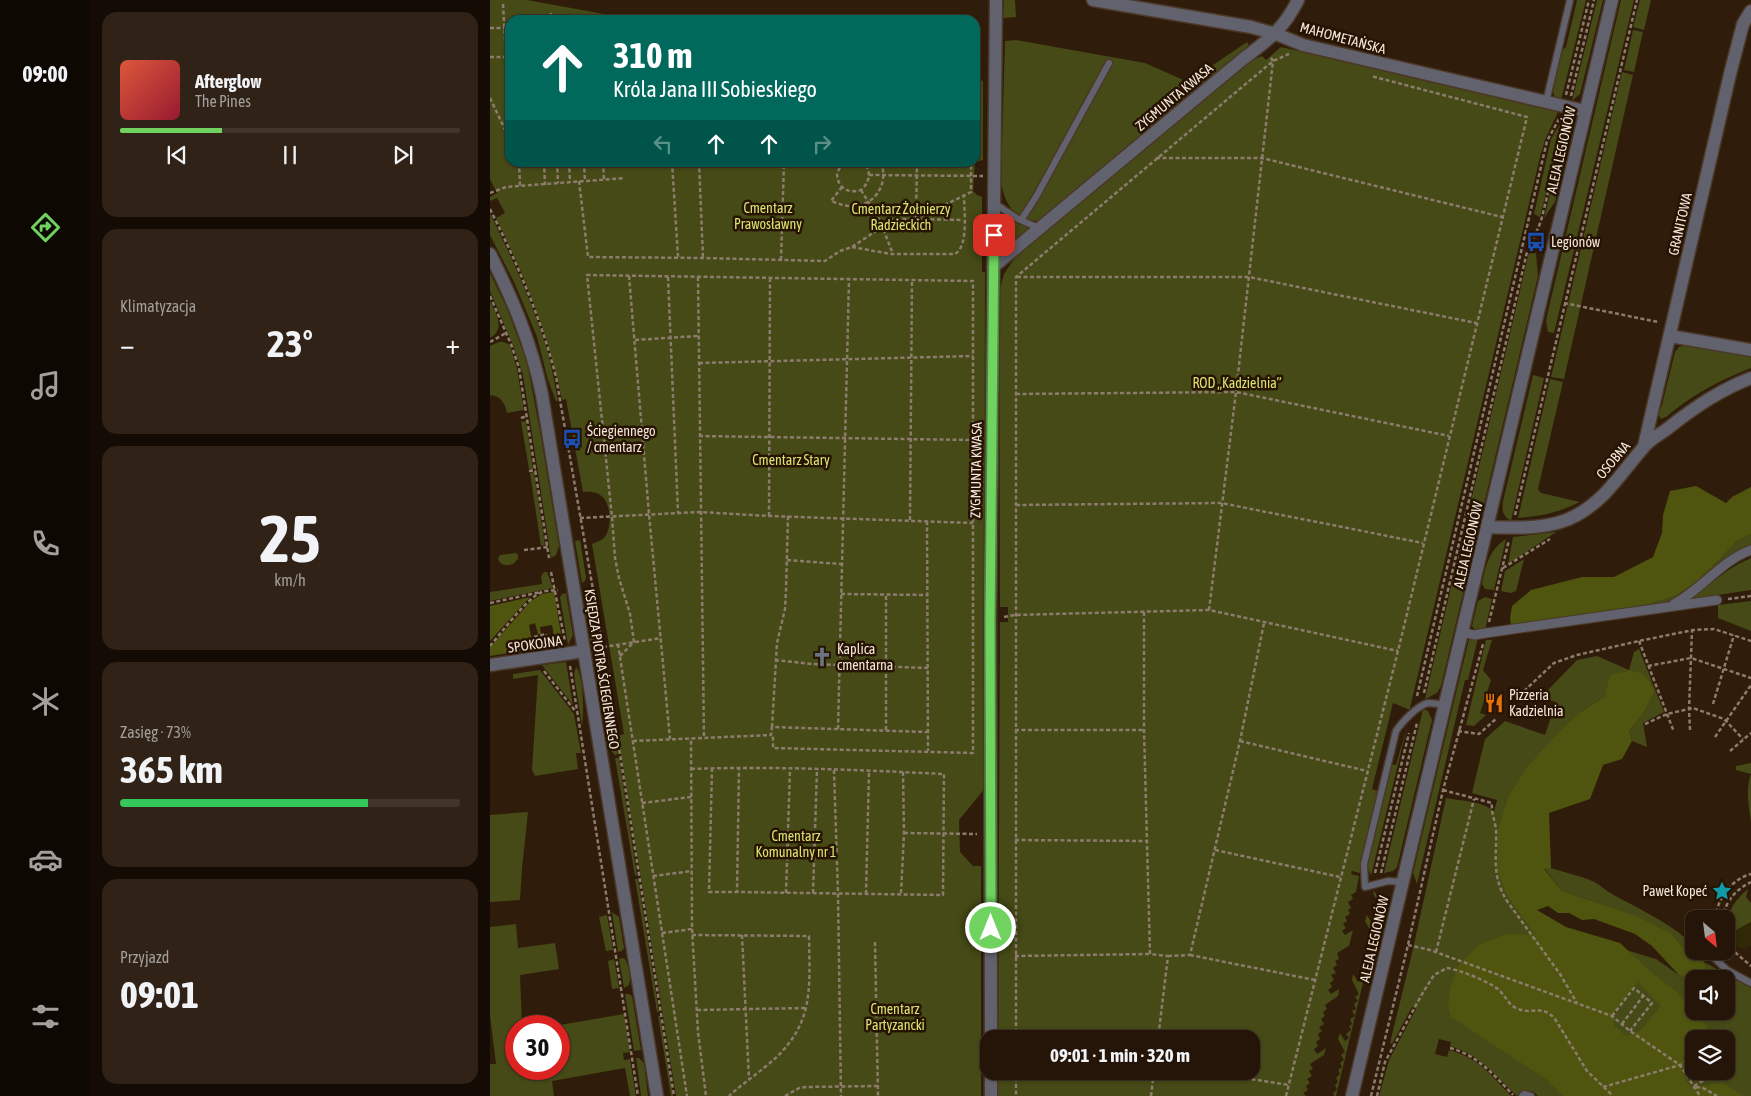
<!DOCTYPE html>
<html lang="pl">
<meta charset="utf-8">
<style>
body{margin:0;font-family:"Asap Condensed",sans-serif;background:#302216;color:#f1f3f6;height:100vh;display:flex;flex-direction:column;font-size:19px;white-space:nowrap}
*{box-sizing:border-box;margin:0}
p{font-size:16px;color:#a39f9c}
.icon{flex:none;width:28px;height:28px;fill:none;stroke:currentColor;stroke-width:2;stroke-linecap:round;stroke-linejoin:round}
.map{position:relative;flex:1;overflow:hidden}
.details{display:flex;flex-direction:column;gap:12px;padding:12px;background:#140c04;width:400px}
.details>*{flex:none}
.top-card{position:absolute;left:15px;top:15px;width:475px;height:152px;border-radius:15px;box-shadow:0 1px 4px #0004,0 0 0 1px #413429;background:#00695c;color:#fff;overflow:hidden}
.needle{width:32px;rotate:152deg}
.fabs{position:absolute;left:1195px;top:910px;display:grid;gap:10px}
.fabs a{display:grid;place-items:center;width:50px;height:50px;border-radius:10px;background:#241508;box-shadow:0 1px 4px #0004,0 0 0 1px #413429;font-size:25px}
.speed{position:absolute;left:15px;top:1015px;display:flex;gap:10px;font-size:25px;font-weight:700;text-align:center}
.speed>*{display:grid;place-content:center;width:65px;height:65px;border-radius:50%;background:#241508;box-shadow:0 1px 4px #0004,0 0 0 1px #413429;line-height:1}
.speed .limit{border:8px solid #d22;background:#fff;color:#111}
.pin{position:absolute;display:grid;place-items:center;width:42px;height:42px;color:#fff;margin:-21px;border-radius:10px;box-shadow:0 2px 8px #0006}
.me{position:absolute;width:55px;margin:-28px;rotate:0deg;stroke-linejoin:round;filter:drop-shadow(0 0 4px #0008)}
.turn{display:flex;align-items:center;gap:18px;height:105px;padding:0 25px;font-size:22px}
.turn .icon{width:65px;height:65px;stroke-width:2.5}
.turn b{display:block;font-size:35px;line-height:42px}
.lanes{display:flex;align-items:center;height:48px;padding:0 25px;background:#0003;justify-content:center;gap:25px;direction:ltr}
.lanes .off{opacity:.35}
.big{font-size:38px;font-weight:700;line-height:1.1}
.details .widget{flex:1;display:flex;flex-direction:column;justify-content:center;gap:8px;min-width:0;padding:0 18px;border-radius:15px;background:#302216}
.details .dial{align-items:center;gap:0}
.dial b{font-size:65px;line-height:1}
.song{display:flex;align-items:center;gap:15px}
.cover{width:60px;height:60px;border-radius:8px;background:linear-gradient(135deg,hsl(10 70% 55%),hsl(350 70% 35%))}
.played{height:5px;border-radius:2px;background:linear-gradient(90deg,#70d35f 30%,#413429 30%)}
.keys{display:flex;justify-content:space-around;direction:ltr}
.heat{display:flex;justify-content:space-between;align-items:center;font-size:28px;direction:ltr}
.charge{height:8px;border-radius:4px;background:linear-gradient(90deg,#34c759 73%,#413429 0)}
.trip{position:absolute;left:490px;top:1030px;width:280px;height:50px;border-radius:15px;background:#241508;box-shadow:0 1px 4px #0004,0 0 0 1px #413429;font-weight:700;line-height:50px;text-align:center}
main{display:flex;flex:1;min-height:0}
.tab-bar{display:flex;flex-direction:column;width:90px;justify-content:space-around;align-items:center;background:#0e0803;color:#a39f9c}
.tab-bar .icon{width:35px;height:35px}
.tab-bar .selected{color:#70d35f}
.tab-bar b{font-size:22px;color:#f1f3f6}
.map>svg:first-child{display:block}
</style>
<main>
<nav class="tab-bar">
<b>09:00</b>
<svg class="icon selected" aria-label="directions" viewBox="0 0 24 24"><path d="M12 3l9 9-9 9-9-9zM9 14v-3h6M13 9l2 2-2 2"/></svg>
<svg class="icon" aria-label="music" viewBox="0 0 24 24"><path d="M9 18V5l10-2v13"/><circle cx="6" cy="18" r="3"/><circle cx="16" cy="16" r="3"/></svg>
<svg class="icon" aria-label="phone" viewBox="0 0 24 24"><path d="M5 4h4l2 5-3 2q2 4 5 5l2-3 5 2v4C11 20 4 13 5 4z"/></svg>
<svg class="icon" aria-label="climate" viewBox="0 0 24 24"><path d="M12 3v18M4 7l16 10M4 17L20 7"/></svg>
<svg class="icon" aria-label="car" viewBox="0 0 24 24"><path d="M5 17H2v-5l4-1 3-4h7l3 4 3 1v5h-3M9 17h6M6 11h13"/><circle cx="7" cy="17" r="2"/><circle cx="17" cy="17" r="2"/></svg>
<svg class="icon" aria-label="filters" viewBox="0 0 24 24"><path d="M4 7h16M4 17h16"/><circle cx="9" cy="7" r="2"/><circle cx="15" cy="17" r="2"/></svg>
</nav>
<section class="details">
<div class="widget">
<div class="song"><i class="cover"></i><div><b>Afterglow</b><p>The Pines</p></div></div>
<div class="played"></div>
<div class="keys"><svg class="icon" aria-label="previous" viewBox="0 0 24 24"><path d="M18 5L8 12l10 7zM5 5v14"/></svg><svg class="icon" aria-label="pause" viewBox="0 0 24 24"><path d="M8 5v14M16 5v14"/></svg><svg class="icon" aria-label="next" viewBox="0 0 24 24"><path d="M6 5l10 7-10 7zM19 5v14"/></svg></div>
</div>
<div class="widget"><p>Klimatyzacja</p>
<div class="heat"><a>−</a><b class="big">23°</b><a>+</a></div>
</div>
<div class="widget dial"><b>25</b><p>km/h</p></div>
<div class="widget"><p>Zasięg · 73%</p><b class="big">365 km</b><div class="charge"></div></div>
<div class="widget"><p>Przyjazd</p><b class="big">09:01</b></div>
</section>
<div class="map">
<svg width="1261" height="1096" viewBox="0 0 1261 1096">
<rect width="100%" height="100%" fill="#301c0a"/>
<path fill="#454a16" fill-rule="evenodd" d="M0,0H37L147,20H20V162H485L483,191L487,195L492,197V272H495L494,786L492,792L469,820L470,852L483,866H491V1096H186L128,736L134,734L102,544C106,542 110,541 113,539C122,531 121,509 115,500C110,492 101,491 93,492L76,399L72,400C59,335 35,277 6,218L15,213L7,198L0,201V197L7,193L0,179Z
M514,0H525L526,17L513,18Z
M1087,0H1096L1071,100L1065,98L1063,91L1072,50L1076,47Z
M1107,0H1113L1090,94L1082,101Z
M1131,0H1144L1064,333L1058,332L1056,320Z
M1150,0H1161L1154,30L1143,27Z
M1143,30L1153,32L1144,72L1134,70Z
M526,40L655,63L698,82L757,42L759,46L733,70L550,221C525,221 514,204 511,181L515,41Z
M791,47L1068,112L1055,140L1050,157L920,708V710L903,703L882,789L888,791L870,873L862,871L861,874L869,876L866,892L861,895L863,899L858,902L861,908L858,910L860,914L855,917L857,921L853,924L856,928L852,931L855,935L863,930L859,946L847,953L849,959L845,961L847,965L843,968L846,973L841,975L844,980L840,983L842,987L838,990L841,994L849,989L848,996L835,1005L837,1009L833,1012L835,1016L831,1019L834,1024L829,1027L832,1031L828,1034L830,1039L826,1042L828,1046L824,1049L827,1054L836,1048L834,1055L820,1064L823,1069L819,1071L822,1076L817,1079L820,1083L816,1086L818,1090L813,1093L816,1096H508V1071H761V1039H508L510,622H518V607H510L509,293L514,274L529,252L753,64L772,56L776,60Z
M1132,72L1143,75L1074,379L1061,377Z
M485,79L493,81V160L485,162Z
M1075,116L1050,217L1044,214L1061,139Z
M1079,116L1081,118L1083,125L1065,202L1054,218Z
M0,213C20,255 40,296 54,341C61,360 64,380 68,401H66L58,380L47,337L25,284L0,235Z
M511,213L539,229L538,232L515,252H509Z
M1039,252L1046,253L1048,276L951,686L947,693L935,699Z
M0,273L16,306L37,362L50,431L69,546L66,555L61,558L33,375L23,345L0,291Z
M0,301C6,313 16,329 0,338Z
M9,342H14L20,345L27,369L34,410L17,413C15,403 11,396 0,395V346Z
M1195,345L1261,357V368C1228,381 1204,394 1176,417L1171,419L1168,414L1172,405L1185,352L1189,347Z
M1043,375L1054,378L1021,521C1012,515 1012,511 1013,501Z
M1060,379L1073,382L1048,489L1051,493L1090,502C1067,513 1053,516 1028,518Z
M36,421L43,469H39L31,422Z
M44,472L55,545L51,546L40,473Z
M1066,532L1018,564L1023,537Z
M1261,534V546L1241,555L1210,582L1183,600L1169,605L1116,612L1160,604L1185,596L1205,583L1226,563L1247,541Z
M1016,539L1004,590L995,589L992,584C996,565 999,550 1016,539Z
M90,540L96,577L95,581L92,583L85,541Z
M26,553L28,555V559L23,564C17,566 11,566 8,559L10,555Z
M1261,558V590L1201,599C1223,582 1234,570 1261,558Z
M1034,559L1026,591L1021,593L1011,591L1015,571Z
M54,572H57L63,588L0,601V592L52,584L51,576Z
M96,589L98,591L104,621L106,623L110,645L105,646L121,741H126L128,754L125,755L118,747L92,590Z
M76,593L83,635L78,645L70,597L72,594Z
M995,597L1002,599L995,630H985L982,626L988,601Z
M1261,601V631L1228,618V605Z
M988,638L978,680H975L927,884L923,873L979,639Z
M996,640H1002L993,670L1001,680L990,713L996,715L984,726L976,725Z
M1149,649L1174,712L1153,723L1157,747L1142,741L1139,731L1154,713L1165,691L1161,683L1115,696L1091,712L1030,902L1073,931L1166,959L1189,975L1204,980V1011H1235L1242,1016L1236,1009V979H1208L1219,976L1214,962L1193,947L1182,934L1096,899L1072,891L1054,868H1061C1072,872 1100,878 1108,884C1111,886 1114,889 1117,891C1134,902 1202,932 1204,951H1206L1214,962L1261,988V1096H1048L1044,1092L1034,1090L1027,1096C1006,1076 989,1054 960,1046L961,1042L949,1039L945,1054L957,1057L959,1050C989,1058 1001,1075 1021,1096H889L899,1060L926,1009L922,1007L902,1044L900,1043L923,949L956,798C971,801 992,801 1004,811L1007,800L982,793L995,739L1015,721L1055,735L1066,702L1056,699L1058,690L1087,660L1107,656L1139,670L1144,652ZM1204,1039H1236V1071H1204Z
M76,662L83,705L52,665Z
M86,667C94,676 94,715 92,726L84,674Z
M50,670L84,714L91,753H86L88,769L45,776L42,770L48,675L23,679V674Z
M933,709L938,711L942,720L907,867L903,871L894,873Z
M918,723L881,876L877,865L901,765H906Z
M125,758H129L147,875L145,876Z
M1261,763V823C1259,806 1255,790 1261,774L1246,770V766Z
M38,812L32,868L30,900L0,902V815Z
M145,879H148L169,1012H167Z
M1258,889L1256,897L1261,903V922L1243,932L1242,939C1232,919 1242,902 1258,889Z
M884,891L892,903L846,1096H844L843,1093L847,1090L845,1085L848,1082L846,1078L850,1074L848,1070L852,1067L850,1063L854,1060L851,1055L855,1052L848,1039L850,1033L855,1041L859,1038L856,1034L861,1030L859,1026L862,1024L860,1019L865,1016L862,1011L866,1009L864,1004L868,1001L865,997L869,994L862,980L863,974L868,982L873,979L870,975L874,972L872,968L876,965L874,960L878,957L876,953L880,950L878,945L882,942L879,938L883,935L875,921L877,915L882,923L887,920L884,915L889,913L886,908L890,906L883,893Z
M122,912L129,917L134,948L132,951L128,952Z
M117,915L123,950L116,951L109,917Z
M26,924L28,948L65,943L69,969L30,975L32,1026H26V1069H69V1026H64L134,1014L140,1052L133,1053L134,1060L140,1059L146,1096H140L135,1068L62,1081L64,1096H0V1064H6L0,1015V927Z
M134,958C139,964 141,978 139,985L134,988L129,959Z
M124,959L129,988L122,989L118,961Z
M135,994H139L142,996L151,1050L144,1051Z
M168,1016H170L183,1096H181Z
M146,1058H149L154,1063L158,1096H151Z"/>
<path fill="#4f550e" fill-rule="evenodd" d="M1206,486L1236,503L1242,497L1261,487V534L1247,541L1226,563L1205,583L1185,596L1160,604L1116,612L1021,625L1020,618L1022,606L1041,590L1092,577H1124L1163,557L1172,533L1173,515L1180,491Z
M64,592L72,640L69,645L60,647V643L65,642L62,625L50,627L51,634H48L45,623L39,625L43,646L55,644L56,647L0,656V647L41,601L52,594Z
M40,597L0,641V606Z
M1140,671C1154,672 1159,679 1165,691L1154,713L1139,731L1142,741L1132,759L1113,765L1100,799L1059,813L1061,868L1054,869L1072,891L1146,916L1182,934L1193,947L1214,962L1219,976L1202,980L1189,975L1162,946L1145,934L1104,919L1092,920L1079,913H1068L1058,906L1047,910L1076,927L1130,943L1161,972L1187,992L1217,1027L1219,1039H1204V1050L1193,1057L1195,1078L1201,1087L1233,1083L1253,1096H1073L1056,1079L961,1017L958,1005L960,989L968,966L988,945L1017,934L1045,935L1016,894L1007,869L1008,831L1018,797L1038,766L1073,728L1091,712L1115,696L1120,675ZM1148,982L1171,1006L1151,1030L1136,1036L1124,1025L1125,1010Z"/>
<path fill="#302807" d="M1261,922V946L1254,949L1246,946L1242,939L1243,932Z"/>
<g fill="none" stroke-linecap="round" stroke-linejoin="round">
<defs>
<path id="service" d="M1056,102L1080,0
M504,203L528,219L549,228
M531,220L546,197L619,63
M913,882L898,881L875,887L874,864L906,731C911,723 928,705 938,703C943,703 949,704 955,705
M1217,951L1237,970L1261,983
M1032,1096L1034,1094L1041,1096"/>
<path id="pedestrian" d="M1184,604C1212,589 1231,561 1261,550
M972,632L984,635L996,633L1227,600"/>
<path id="minor" d="M603,0L761,27L786,34L813,45L1095,111
M503,267L753,59C779,39 793,30 808,0
M1180,336L1261,350
M1154,446L1240,74L1253,24L1261,11
M997,527C1026,528 1061,530 1087,515C1116,499 1132,472 1153,448C1159,440 1169,435 1177,429C1203,408 1229,390 1261,378
M0,665L94,651
M501,1039L500,619L506,0
M501,1071V1096"/>
<path id="tertiary" d="M0,254C23,300 42,345 52,395L167,1096
M862,1096L1122,0"/>
</defs>
<use href="#service" stroke="#4b3827" stroke-width="9"/>
<use href="#pedestrian" stroke="#4b3827" stroke-width="11"/>
<use href="#minor" stroke="#4b3827" stroke-width="15"/>
<use href="#tertiary" stroke="#4b3827" stroke-width="15"/>
<path stroke="#8d7c6d" stroke-width="2.5" stroke-dasharray="4 2.5" stroke-linecap="butt" d="M13,4L16,57L20,62
M61,13V20
M48,15V20
M74,15V20
M90,19V20
M0,28H15
M0,57H16
M1076,95L1099,0
M1081,96L1104,0
M0,98L20,140
M666,158H772L1012,217
M29,162L30,186
M54,162L55,185
M67,162L68,183
M79,162L80,182
M94,162L95,181
M113,162L114,179
M182,162L188,257
M209,162L213,258
M353,162L347,173C347,188 358,194 371,190C380,182 382,171 373,162
M427,162L426,219L473,220
M379,175L493,176
M89,181L98,257L213,258L335,261L350,251L362,247L404,219H426L481,192V165L475,164V162
M352,187L341,201C347,203 354,206 360,206C385,207 399,184 391,162
M371,190L390,221L403,254
M0,193L16,187L135,178
M0,209C27,263 51,318 66,377L113,647L184,1096
M362,247L401,254H465C479,246 474,210 474,195
M291,260L294,162
M139,276L159,514L180,739
M178,277L188,513
M208,277L214,738
M527,277H759L986,323
M0,296L21,344L29,368L59,558
M1074,303L1168,322
M145,340L208,336
M0,342L16,333
M209,363L483,356
M526,394L746,392L959,436
M31,418L37,416
M209,436L483,440
M39,471L46,470
M526,505L731,503L933,543
M1025,515L1147,0
M279,516L280,278
M90,518L210,512L279,516L483,523
M420,520L422,280
M437,521L438,751
M34,550L58,547
M297,560L351,564
M1013,568L1060,539
M61,572L75,641
M351,594L438,595
M1238,599L1261,596
M0,603L51,592
M719,610L746,392L783,61L780,56
M654,612V730L660,954L678,956L668,1039
M514,617L525,615L719,610L908,651
M999,622L1019,540
M44,637L56,634L58,644
M1149,641L1184,732
M128,644L197,1096
M0,646C11,633 38,597 52,592C56,590 63,591 68,590
M113,647L171,638
M130,656L144,642L140,614L129,578L125,558L122,517L97,275L483,281V753L283,748V738L281,735
M285,660L322,664L438,668
M80,666L148,1096
M1158,666L1201,658L1261,678
M54,671L86,712
M1034,691L1064,663L1087,655L1149,641L1203,630L1224,629L1261,641
M934,693L1037,252C1042,239 1049,229 1052,217L1076,119
M927,696L1057,141L1070,117
M1223,704L1244,635
M1155,724L1177,714L1203,708L1234,719L1253,739
M282,727L287,643L295,609L296,591L298,516
M348,729L359,280
M396,730V594
M525,730H654
M1200,730L1199,709L1202,631
M968,731L989,734L1007,718
M1225,737L1261,685
M143,741L281,735L282,727L437,732
M750,741L877,771
M1240,751L1261,733
M222,768L219,892H246
M201,769C285,766 370,770 454,774L453,895L247,892L249,768
M344,770L348,894L351,1096
M953,790L1002,803C1001,813 1005,820 1006,830C1007,858 1001,875 1017,901L1070,974L1087,1003
M152,803L201,797
M414,833L487,834
M525,840L657,841
M725,850L850,877
M885,873L919,733
M891,873L927,723
M163,876L202,871
M296,893L300,769
M323,893L327,769
M411,893L414,833L413,772
M376,894L379,771
M1226,919C1226,899 1242,879 1261,874
M1232,919C1236,901 1245,890 1261,882
M202,929L208,1032L216,1096
M172,933L202,929L201,738
M202,935L319,936C320,993 324,1028 275,1067C263,1077 251,1085 239,1096
M252,935L259,1079
M385,942L388,1096
M1236,943L1240,948L1261,966
M918,945L940,950L1122,1016L1140,1031L1190,1065L1210,1096
M946,952L984,799
M700,955L825,980
M525,956L660,954
M678,956L700,955L750,741L774,623
M207,1010L316,1008
M1122,1016L1144,988L1162,1003L1140,1031
M1132,1024L1153,996
M526,1039V277L783,61L799,54
M960,1048C987,1055 1004,1075 1023,1095
M493,1062V1050
M526,1071V1096
M710,1071L799,1085
M1197,1075L1204,1071
M1204,1086L1221,1076L1219,1071
M1113,1087L1190,1065L1204,1057
M1206,1087L1213,1088L1227,1096
M295,1096L309,1088L316,1087L388,1086
M661,1096L664,1071
M796,1096L908,651L1037,117L881,76
M881,1096L918,945L953,790L993,644
M887,1096L895,1062L932,994L944,975L957,968C970,970 1001,982 1010,991C1016,997 1018,1004 1026,1008C1043,1016 1051,1003 1065,1019L1097,1071L1123,1096"/>
<use href="#service" stroke="#62626e" stroke-width="6"/>
<use href="#pedestrian" stroke="#62626e" stroke-width="9"/>
<use href="#minor" stroke="#62626e" stroke-width="12"/>
<use href="#tertiary" stroke="#62626e" stroke-width="12"/>
</g>
<g fill="none" stroke-linecap="round" stroke-linejoin="round">
<defs>
<path id="route" d="M501,928L500,619L504,235"/>
</defs>
<use href="#route" stroke="#49893e" stroke-width="12"/>
<use href="#route" stroke="#70d35f" stroke-width="9"/>
</g>
<defs>
<symbol id="bus-bare" viewBox="-9 -9 18 18"><path d="M-5-6H5V4H4V6H2V4H-2V6H-4V4H-5ZM-3.5-4V0h7V-4ZM-3.5 1.2v1.5H-2V1.2ZM2 1.2v1.5H3.5V1.2Z" fill="#1a4fb4" stroke="#261302" stroke-width="2.5" paint-order="stroke"/></symbol>
<symbol id="church-bare" viewBox="-9 -9 18 18"><path d="M-1.2-6h2.4v3.5h3.3v2.4h-3.3V6h-2.4V-.1h-3.3v-2.4h3.3Z" fill="#6b7280" stroke="#261302" stroke-width="2.5" paint-order="stroke"/></symbol>
<symbol id="restaurant-bare" viewBox="-9 -9 18 18"><path d="M-5-6h1v4h1v-4h1v4h1v-4h1v5L-1.5 .5V6h-2V.5L-5-1ZM5-6V6H3V1.5H1.5Q1.5-4 5-6Z" fill="#e8710a" stroke="#261302" stroke-width="2.5" paint-order="stroke"/></symbol>
<symbol id="sight-bare" viewBox="-9 -9 18 18"><path d="M0-6L1.8-2.2L6-1.7L2.9 1.2L3.7 5.4L0 3.3L-3.7 5.4L-2.9 1.2L-6-1.7L-1.8-2.2Z" fill="#0f9aa8" stroke="#261302" stroke-width="2.5" paint-order="stroke"/></symbol>
</defs>
<g fill-rule="evenodd">
<use href="#bus-bare" x="1032" y="228" width="28" height="28"/>
<use href="#bus-bare" x="68" y="425" width="28" height="28"/>
<use href="#church-bare" x="318" y="643" width="28" height="28"/>
<use href="#restaurant-bare" x="990" y="689" width="28" height="28"/>
<use href="#sight-bare" x="1218" y="877" width="28" height="28"/>
</g>
<g text-anchor="middle" stroke-width="5" stroke-linejoin="round" paint-order="stroke">
<g font-size="14" fill="#f4e6db" stroke="#261302">
<text transform="translate(853 38) rotate(15)" y="5">MAHOMETAŃSKA</text>
<text transform="translate(684 97) rotate(-40)" y="5">ZYGMUNTA KWASA</text>
<text transform="translate(1071 150) rotate(-77)" y="5">ALEJA LEGIONÓW</text>
<text transform="translate(1190 224) rotate(-77)" y="5">GRANITOWA</text>
<text transform="translate(1123 460) rotate(-50)" y="5">OSOBNA</text>
<text transform="translate(486 470) rotate(-89)" y="5">ZYGMUNTA KWASA</text>
<text transform="translate(978 545) rotate(-77)" y="5">ALEJA LEGIONÓW</text>
<text transform="translate(45 644) rotate(-8)" y="5">SPOKOJNA</text>
<text transform="translate(112 669) rotate(81)" y="5">KSIĘDZA PIOTRA ŚCIEGIENNEGO</text>
<text transform="translate(884 939) rotate(-77)" y="5">ALEJA LEGIONÓW</text>
</g>
<g font-size="14" fill="#d9e570" stroke="#261302">
<text x="278" y="213">Cmentarz<tspan x="278" dy="16">Prawosławny</tspan></text>
<text x="411" y="214">Cmentarz Żołnierzy<tspan x="411" dy="16">Radzieckich</tspan></text>
<text x="747" y="388">ROD „Kadzielnia”</text>
<text x="301" y="465">Cmentarz Stary</text>
<text x="306" y="841">Cmentarz<tspan x="306" dy="16">Komunalny nr 1</tspan></text>
<text x="405" y="1014">Cmentarz<tspan x="405" dy="16">Partyzancki</tspan></text>
</g>
<g font-size="14" fill="#f4e6db" stroke="#261302" text-anchor="start">
<text x="1061" y="247">Legionów</text>
<text x="97" y="436">Ściegiennego<tspan x="97" dy="16">/ cmentarz</tspan></text>
<text x="347" y="654">Kaplica<tspan x="347" dy="16">cmentarna</tspan></text>
<text x="1019" y="700">Pizzeria<tspan x="1019" dy="16">Kadzielnia</tspan></text>
<text x="1217" y="896" text-anchor="end">Paweł Kopeć</text>
</g>
</g>
</svg>
<div class="fabs">
<a><svg class="needle" viewBox="-14 -14 28 28"><path d="M0-13l5 13h-10z" fill="#e53935"/><path d="M0 13l5-13h-10z" fill="#a39f9c"/></svg></a>
<a><svg class="icon" aria-label="sound" viewBox="0 0 24 24"><path d="M4 9h4l5-4v14l-5-4H4zM17 9q2 3 0 6"/></svg></a>
<a><svg class="icon" aria-label="layers" viewBox="0 0 24 24"><path d="M12 4l9 5-9 5-9-5zM3 14l9 5 9-5"/></svg></a>
</div>
<div class="speed"><div class="limit">30</div></div>
<div class="pin" style="left:504px;top:235px;background:#d93025"><svg class="icon" aria-label="arrive" viewBox="0 0 24 24"><path d="M6 21V4h12l-3 4 3 4H6"/></svg></div>
<svg class="me" style="left:501px;top:928px" viewBox="-20 -20 40 40"><circle r="17" fill="#70d35f" stroke="#fff" stroke-width="3"/><path d="M0-11L8 9 0 5-8 9z" fill="#fff"/></svg>
<div class="trip">09:01 · 1 min · 320 m</div>
<div class="top-card">
<div class="turn"><svg class="icon" aria-label="ahead" viewBox="0 0 24 24"><path d="M12 20V5M6 11l6-6 6 6"/></svg><div><b>310 m</b>Króla Jana III Sobieskiego</div></div>
<div class="lanes"><svg class="icon off" aria-label="left" viewBox="0 0 24 24"><path d="M17 20v-9H6M10 6l-5 5 5 5"/></svg><svg class="icon" aria-label="ahead" viewBox="0 0 24 24"><path d="M12 20V5M6 11l6-6 6 6"/></svg><svg class="icon" aria-label="ahead" viewBox="0 0 24 24"><path d="M12 20V5M6 11l6-6 6 6"/></svg><svg class="icon off" aria-label="right" viewBox="0 0 24 24"><path d="M7 20v-9h11M14 6l5 5-5 5"/></svg></div>
</div>
</div>
</main>
